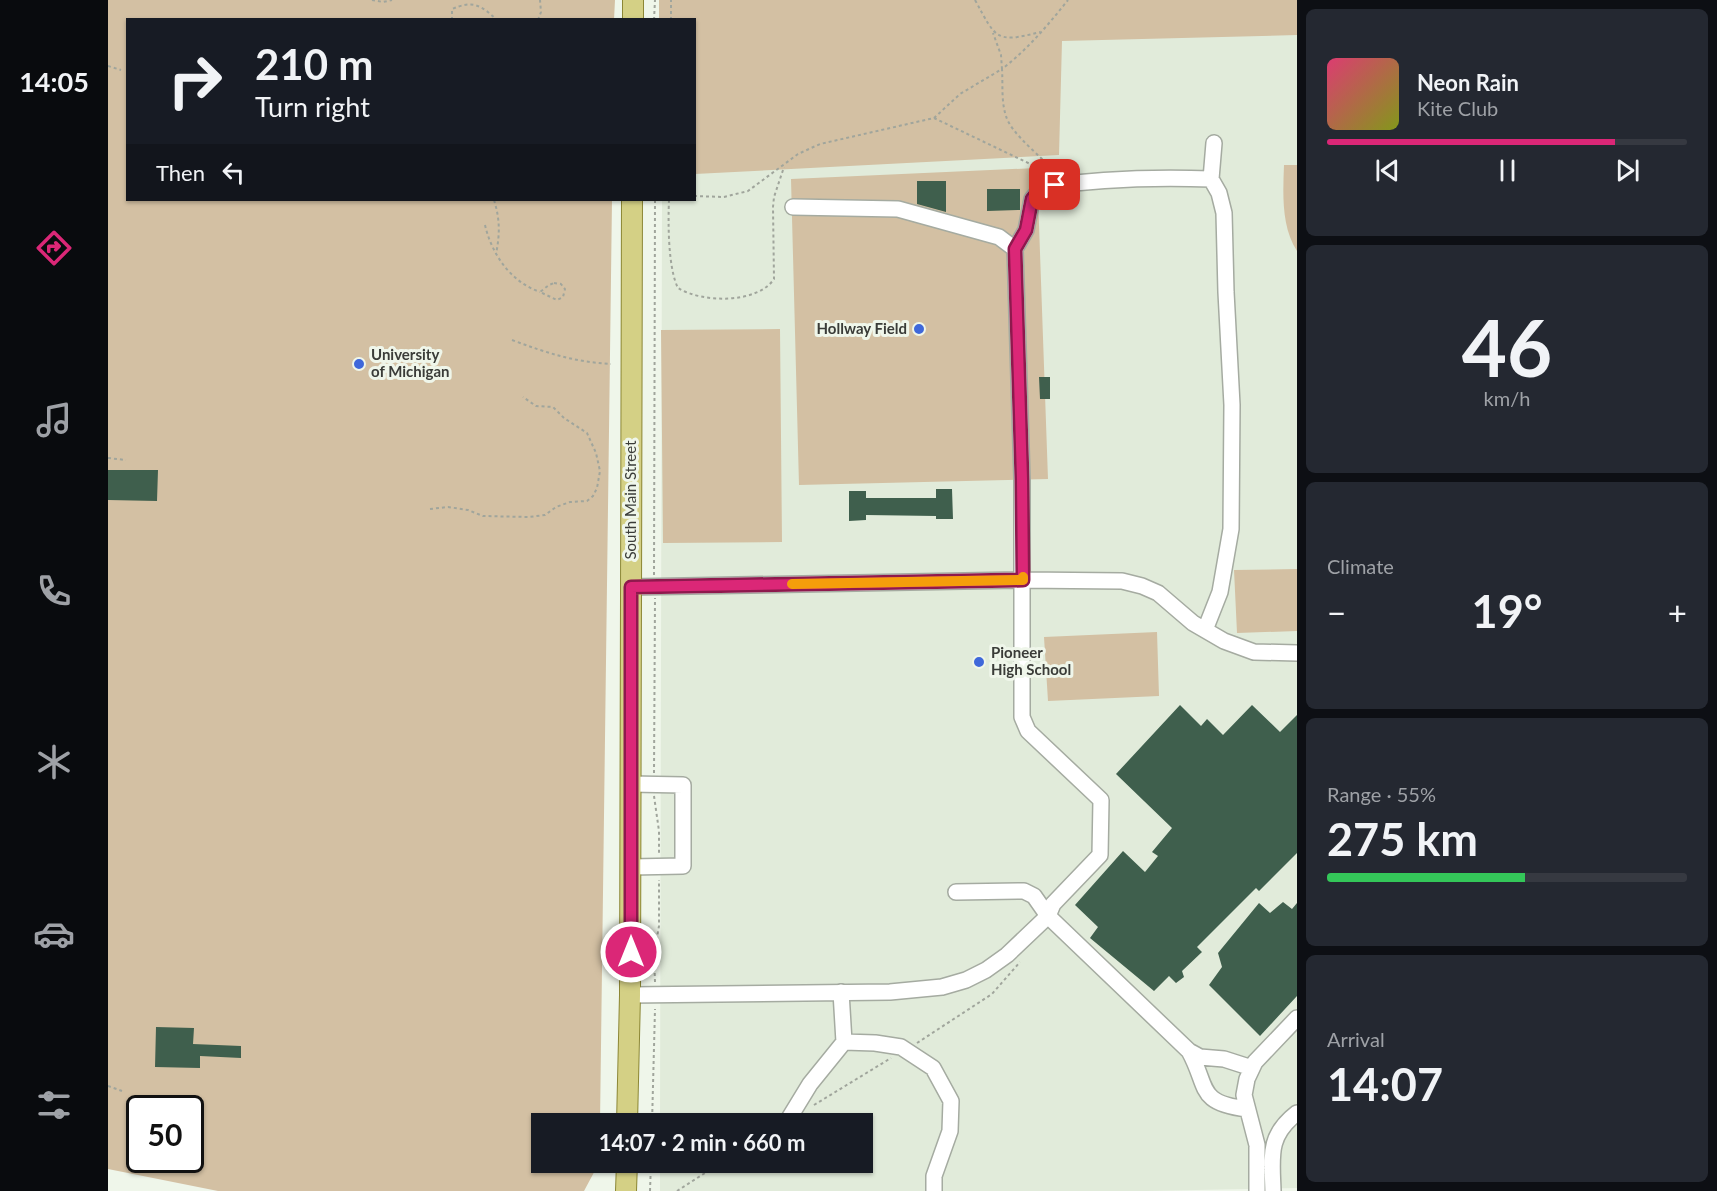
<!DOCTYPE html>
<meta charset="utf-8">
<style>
body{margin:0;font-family:Lato,sans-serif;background:#242831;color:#f1f3f6;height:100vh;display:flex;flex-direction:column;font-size:22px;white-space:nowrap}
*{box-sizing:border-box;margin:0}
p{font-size:20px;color:#9ea1a6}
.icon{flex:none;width:33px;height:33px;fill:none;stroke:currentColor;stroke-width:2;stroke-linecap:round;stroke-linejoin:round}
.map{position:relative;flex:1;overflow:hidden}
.sheet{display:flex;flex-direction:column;gap:9px;padding:9px;background:#0d0f14;width:420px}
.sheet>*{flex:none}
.top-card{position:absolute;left:18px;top:18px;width:570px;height:183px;border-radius:0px;box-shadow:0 2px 4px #0004;background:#171b24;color:#f1f3f6;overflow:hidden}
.speed{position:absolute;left:18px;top:1095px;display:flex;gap:12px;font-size:30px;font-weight:700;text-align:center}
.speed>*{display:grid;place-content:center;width:78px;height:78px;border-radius:50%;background:#171b24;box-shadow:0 2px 4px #0004;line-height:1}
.speed .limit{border:3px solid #111;border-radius:9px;background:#fff;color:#111}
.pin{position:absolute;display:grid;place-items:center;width:51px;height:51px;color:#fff;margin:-26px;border-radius:12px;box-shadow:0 3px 9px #0006}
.me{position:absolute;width:66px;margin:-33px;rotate:0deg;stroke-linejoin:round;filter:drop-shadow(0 0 4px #0008)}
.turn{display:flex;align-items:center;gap:21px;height:126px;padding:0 30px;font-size:27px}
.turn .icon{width:78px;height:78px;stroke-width:2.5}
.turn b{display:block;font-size:42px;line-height:51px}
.then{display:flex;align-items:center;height:57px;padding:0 30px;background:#0003;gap:12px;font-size:22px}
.big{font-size:45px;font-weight:700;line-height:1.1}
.sheet .widget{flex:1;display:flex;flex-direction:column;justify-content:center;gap:9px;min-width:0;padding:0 21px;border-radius:9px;background:#242831}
.sheet .dial{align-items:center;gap:0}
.dial b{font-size:78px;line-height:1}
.song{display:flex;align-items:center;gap:18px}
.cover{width:72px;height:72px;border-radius:9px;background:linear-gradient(135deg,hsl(340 70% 55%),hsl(70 70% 35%))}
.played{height:6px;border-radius:3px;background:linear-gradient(90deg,#db2777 80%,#363941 80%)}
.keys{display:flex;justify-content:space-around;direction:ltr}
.heat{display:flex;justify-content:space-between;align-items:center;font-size:33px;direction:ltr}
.charge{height:9px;border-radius:4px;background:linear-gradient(90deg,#34c759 55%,#363941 0)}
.trip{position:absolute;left:423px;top:1113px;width:342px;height:60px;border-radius:0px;background:#171b24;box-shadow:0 2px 4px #0004;font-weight:700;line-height:60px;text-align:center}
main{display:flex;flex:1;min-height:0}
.dock{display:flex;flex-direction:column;width:108px;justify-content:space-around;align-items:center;background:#090b0e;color:#9ea1a6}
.dock .icon{width:42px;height:42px}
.dock .on{color:#db2777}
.dock b{font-size:27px;color:#f1f3f6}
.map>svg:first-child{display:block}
</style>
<main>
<nav class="dock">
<b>14:05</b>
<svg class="icon on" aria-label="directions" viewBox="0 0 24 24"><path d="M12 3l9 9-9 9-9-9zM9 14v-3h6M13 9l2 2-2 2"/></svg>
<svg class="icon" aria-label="music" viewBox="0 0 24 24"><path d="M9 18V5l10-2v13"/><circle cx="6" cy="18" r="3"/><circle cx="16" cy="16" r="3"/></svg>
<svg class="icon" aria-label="phone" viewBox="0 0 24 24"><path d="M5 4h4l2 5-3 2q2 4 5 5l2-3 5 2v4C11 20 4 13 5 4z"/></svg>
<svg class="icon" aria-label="climate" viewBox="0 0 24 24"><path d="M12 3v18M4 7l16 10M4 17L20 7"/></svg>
<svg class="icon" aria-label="car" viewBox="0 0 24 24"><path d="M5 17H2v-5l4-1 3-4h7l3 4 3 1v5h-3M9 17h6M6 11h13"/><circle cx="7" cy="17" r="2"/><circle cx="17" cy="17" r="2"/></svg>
<svg class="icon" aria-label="filters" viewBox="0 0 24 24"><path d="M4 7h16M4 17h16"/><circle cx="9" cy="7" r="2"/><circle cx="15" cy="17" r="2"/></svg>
</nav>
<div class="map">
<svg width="1189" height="1191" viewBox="0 0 1189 1191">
<rect width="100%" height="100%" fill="#eff6ea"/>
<path fill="#e1ebda" d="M1189,0V1188L1038,1191H552V1163L754,1162V1124L552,1123L554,200H586V20Z"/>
<path fill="#d3c0a3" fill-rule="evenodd" d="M0,0H507L506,20H20V200H504L492,1123L434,1124V1162L491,1163L476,1191H110L0,1169ZM32,1108H82V1160H32Z
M551,0H1189V35L954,41L951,155L587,174L586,20L551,19Z
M1176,165H1189V251C1173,226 1175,193 1176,165Z
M929,168L940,479L691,485L683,179Z
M672,329L674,542L555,543L553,330Z
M1189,569V631L1129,633L1126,570Z
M1049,632L1051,696L940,701L936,637Z"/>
<path fill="#3f5f4d" d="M809,181H838V212L809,204Z
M879,189H912V210L879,211Z
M931,377H942V399H932Z
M0,470H50L49,501L0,500Z
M828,489H844L845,519H828V516L758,515V520L741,521V491H758V498H828Z
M1072,705L1093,726L1099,719L1115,735L1144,705L1172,732L1189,715V853L1151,891L1148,888L1089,947L1094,952L1074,971L1076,977L1068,983L1061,976L1046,991L982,938L990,927L967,905L1015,851L1037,872L1050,856L1044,852L1064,828L1008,774Z
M1175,902L1184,909L1189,903V996L1152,1036L1101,985L1114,967L1110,953L1151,903L1162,913Z
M48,1027L86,1028L85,1044L133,1046V1058L92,1056V1068L47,1067Z"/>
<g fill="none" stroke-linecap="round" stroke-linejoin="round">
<defs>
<path id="minor" d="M1103,179L1106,143
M907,249L918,230L924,199L934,187C989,179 1048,177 1103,179L1111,193L1116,213L1118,292L1124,405L1123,529L1112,592L1097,630
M523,587L915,580L1014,581L1034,586L1050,593L1085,623L1116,641L1146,652L1189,653
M523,784L575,785V866L523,867
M848,892L916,891L926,896L940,916L1081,1051L1092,1057L1116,1059L1144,1068
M522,995L782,992L834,987L858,980L878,970L899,955L940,916L945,904L992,855L993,800L920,731L914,717V479L907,249L891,237L790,209L685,207
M736,1042L767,1043L793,1047L825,1068L843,1101L842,1131L826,1176V1191
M1081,1051C1101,1087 1088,1103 1139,1109
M680,1120L702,1084L736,1042L733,992
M1149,1191V1145L1136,1095L1139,1079L1147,1062L1189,1018
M1165,1191C1164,1157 1159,1136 1189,1113"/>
<path id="major" d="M525,20V0
M519,1124L522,995L524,200
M518,1191L519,1162"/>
</defs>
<use href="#minor" stroke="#a5aba1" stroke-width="18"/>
<use href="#major" stroke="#8c8735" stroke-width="22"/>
<path stroke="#a0a59c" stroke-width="2" stroke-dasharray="3 3" stroke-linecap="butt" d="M264,0L275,2L284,0
M867,0C888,38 887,44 932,32
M344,20V9C365,0 373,5 389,20
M430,20L433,12L432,0
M546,20L547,0
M563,20V0
M0,66L13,70
M826,118L852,94L894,69L893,55L885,33
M947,172C934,157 903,134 898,116C893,101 895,84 894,69C920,49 940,25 960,0
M586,196L616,197L640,191L690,154L712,144L826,118L939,172
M386,200C392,219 392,234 388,254
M561,200C560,223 560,268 570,288C594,303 649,304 666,279L665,207L666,197L676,167
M377,225C384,255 403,282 432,292
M446,283L453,284L457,289L455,297L449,300L432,292L441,285Z
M404,340C439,353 466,362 503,364
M0,458L18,460
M322,509L340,507L360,510L375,516L421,517L437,515L448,507L462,502L479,501L485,496L489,488L492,471L488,453L479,433L456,418L445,407L428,406L415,397
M546,575L547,200
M546,773L547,598
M546,796L551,831V853
M547,982L546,954L551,926V880
M809,1043L884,994L912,962
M0,1086L14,1091
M706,1105L783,1058
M544,1124L547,1009
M542,1191L543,1162
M569,1191L614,1162"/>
<use href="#minor" stroke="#fff" stroke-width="15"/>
<use href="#major" stroke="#d4d085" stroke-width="20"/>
</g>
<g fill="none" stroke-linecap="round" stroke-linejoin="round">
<defs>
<path id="route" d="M523,952V587L915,580L914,479L907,249L918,230L924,199L934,187L947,185"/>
</defs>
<use href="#route" stroke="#8e194d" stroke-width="15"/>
<use href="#route" stroke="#db2777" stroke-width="10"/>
<path stroke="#f59e0b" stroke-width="10" d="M684,584L915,580V577"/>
</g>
<g fill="#3f68da" stroke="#eff6ea" stroke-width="2">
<circle cx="811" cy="329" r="6"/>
<circle cx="251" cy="364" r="6"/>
<circle cx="871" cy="662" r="6"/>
</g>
<g text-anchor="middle" stroke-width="6" stroke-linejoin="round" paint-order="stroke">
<g font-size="15" font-weight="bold" fill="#3a3c38" stroke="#eff6ea" text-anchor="start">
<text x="799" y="334" text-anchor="end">Hollway Field</text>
<text x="263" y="360">University<tspan x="263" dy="17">of Michigan</tspan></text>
<text x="883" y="658">Pioneer<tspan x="883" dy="17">High School</tspan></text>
</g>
<g font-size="15" fill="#3a3c38" stroke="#eff6ea">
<text transform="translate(523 500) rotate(-90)" y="5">South Main Street</text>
</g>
</g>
</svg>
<div class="speed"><div class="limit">50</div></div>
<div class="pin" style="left:947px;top:185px;background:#d93025"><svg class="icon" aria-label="arrive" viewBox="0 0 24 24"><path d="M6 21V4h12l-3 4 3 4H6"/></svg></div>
<svg class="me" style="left:523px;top:952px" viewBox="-20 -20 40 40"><circle r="17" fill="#db2777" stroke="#fff" stroke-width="3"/><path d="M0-11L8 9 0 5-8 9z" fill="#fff"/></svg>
<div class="trip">14:07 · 2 min · 660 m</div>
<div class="top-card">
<div class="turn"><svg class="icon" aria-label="right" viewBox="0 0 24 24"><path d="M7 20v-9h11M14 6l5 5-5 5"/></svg><div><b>210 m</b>Turn right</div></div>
<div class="then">Then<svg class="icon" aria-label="left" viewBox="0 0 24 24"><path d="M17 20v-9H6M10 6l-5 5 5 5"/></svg></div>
</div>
</div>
<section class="sheet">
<div class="widget">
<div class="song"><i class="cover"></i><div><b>Neon Rain</b><p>Kite Club</p></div></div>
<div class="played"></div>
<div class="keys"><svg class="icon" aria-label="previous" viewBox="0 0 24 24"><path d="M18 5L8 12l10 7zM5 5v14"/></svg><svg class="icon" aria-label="pause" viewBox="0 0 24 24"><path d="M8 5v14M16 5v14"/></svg><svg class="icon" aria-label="next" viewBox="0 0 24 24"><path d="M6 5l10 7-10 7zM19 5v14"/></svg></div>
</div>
<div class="widget dial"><b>46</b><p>km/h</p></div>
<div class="widget"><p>Climate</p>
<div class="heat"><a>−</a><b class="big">19°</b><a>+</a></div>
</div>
<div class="widget"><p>Range · 55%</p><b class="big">275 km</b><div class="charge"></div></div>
<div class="widget"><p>Arrival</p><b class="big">14:07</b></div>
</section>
</main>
